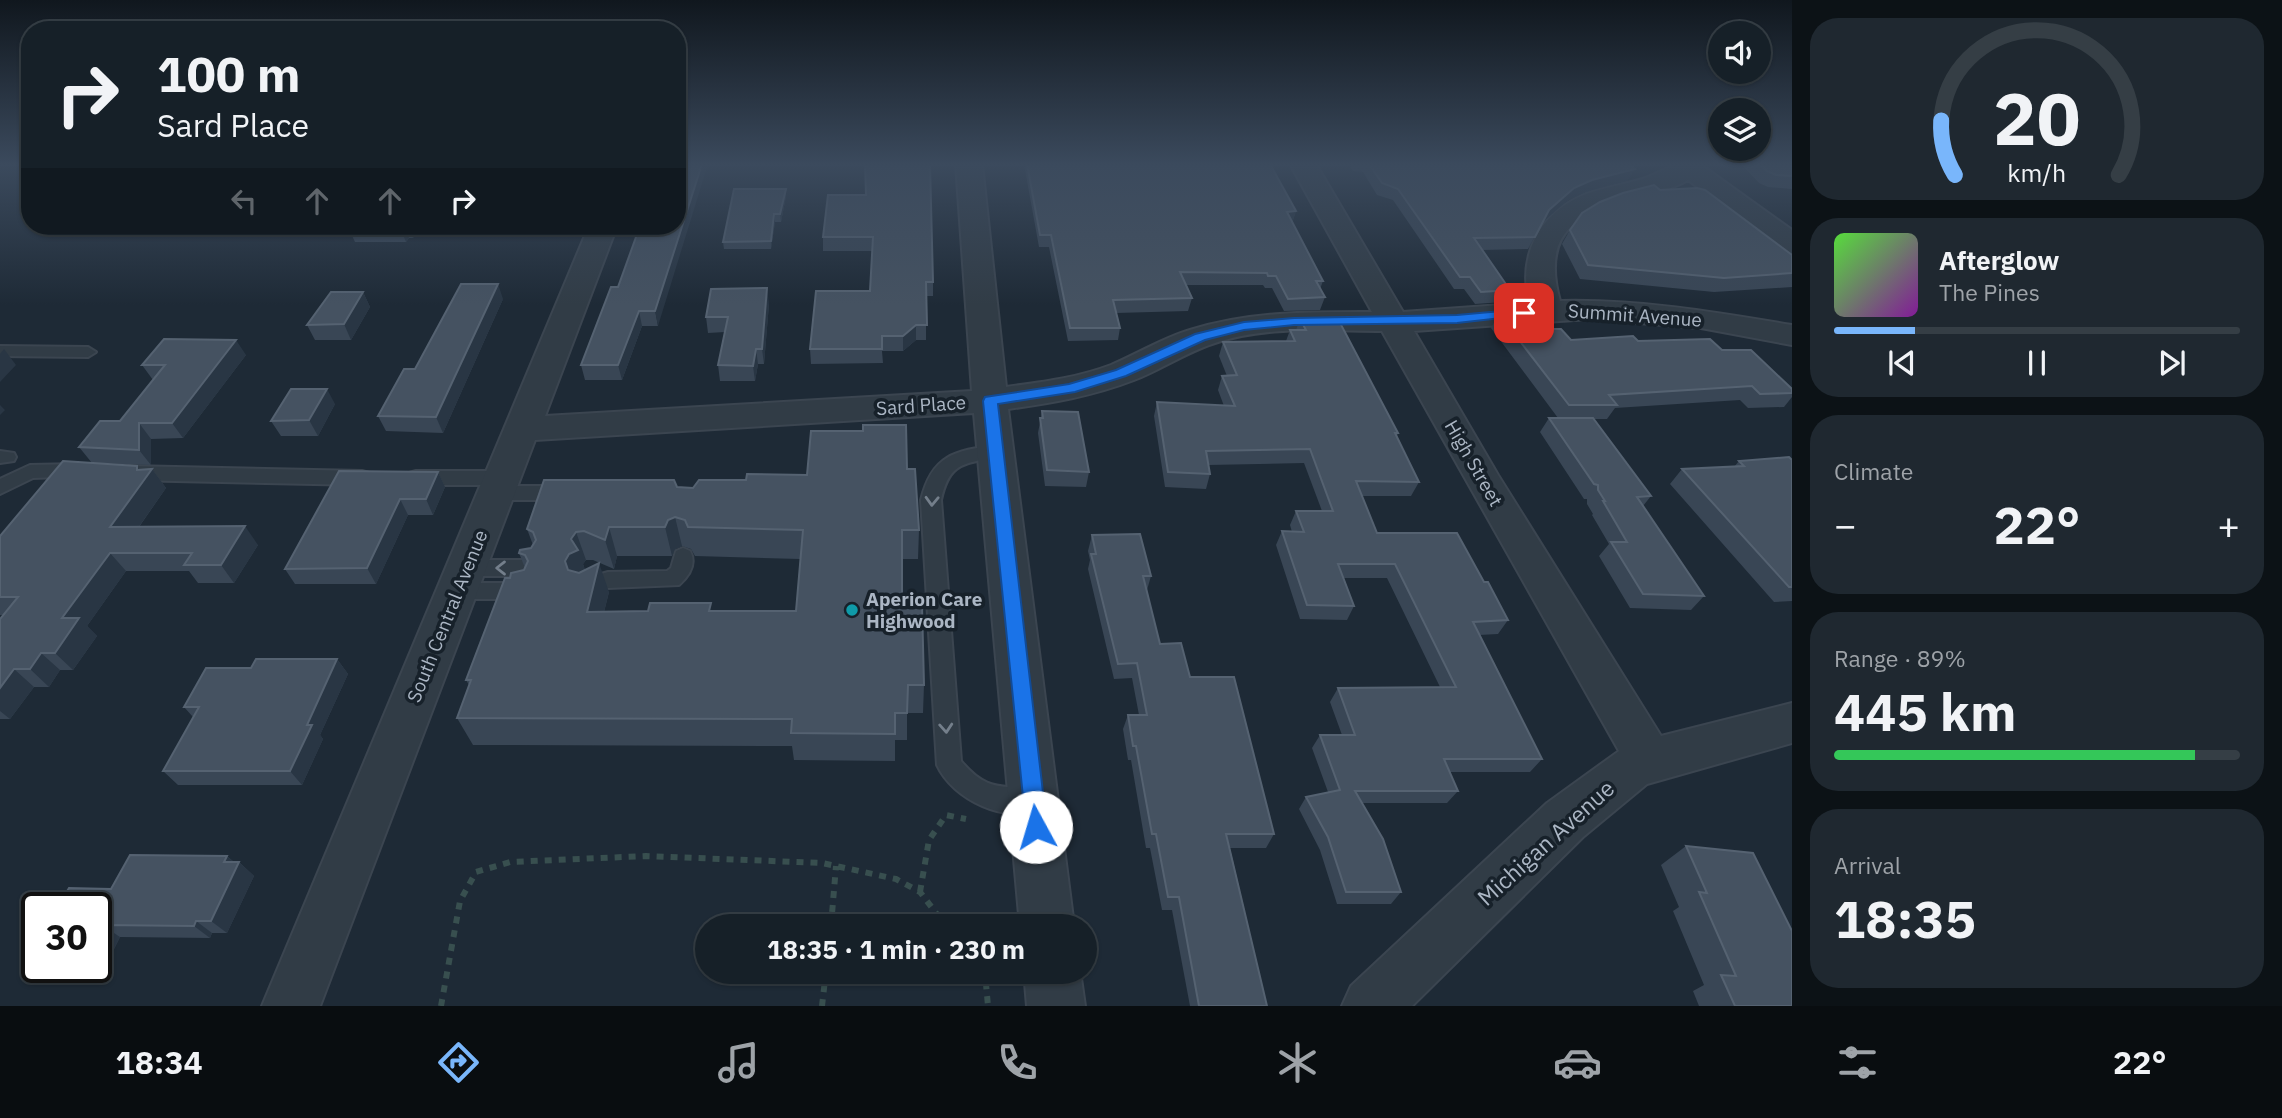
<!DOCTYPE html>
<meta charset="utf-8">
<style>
body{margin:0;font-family:"IBM Plex Sans",sans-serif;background:#1f2830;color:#f1f3f6;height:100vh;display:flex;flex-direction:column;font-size:26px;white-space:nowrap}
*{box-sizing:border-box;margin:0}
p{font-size:23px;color:#9ea3a8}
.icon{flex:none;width:38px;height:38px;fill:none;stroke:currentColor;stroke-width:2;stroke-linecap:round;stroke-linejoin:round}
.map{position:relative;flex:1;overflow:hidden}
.drawer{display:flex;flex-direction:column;gap:18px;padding:18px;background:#0c1216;width:490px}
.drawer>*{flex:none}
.banner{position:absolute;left:21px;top:21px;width:665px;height:214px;border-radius:28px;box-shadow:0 2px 5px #0004,0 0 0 2px #353e45;background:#162028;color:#f1f3f6;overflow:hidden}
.buttons{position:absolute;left:1708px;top:21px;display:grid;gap:14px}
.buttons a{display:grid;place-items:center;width:63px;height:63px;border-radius:50%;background:#162028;box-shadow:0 2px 5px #0004,0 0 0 2px #353e45;font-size:35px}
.speed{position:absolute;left:21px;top:892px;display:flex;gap:14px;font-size:35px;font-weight:700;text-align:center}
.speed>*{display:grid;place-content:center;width:91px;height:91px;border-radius:50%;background:#162028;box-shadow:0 2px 5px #0004,0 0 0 2px #353e45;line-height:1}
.speed .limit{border:4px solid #111;border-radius:10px;background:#fff;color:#111}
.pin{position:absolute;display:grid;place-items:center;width:60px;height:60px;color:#fff;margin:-30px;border-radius:14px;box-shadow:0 4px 10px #0006}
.me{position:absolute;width:77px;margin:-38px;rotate:354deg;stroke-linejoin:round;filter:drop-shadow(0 0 5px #0008)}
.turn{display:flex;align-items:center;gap:24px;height:147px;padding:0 21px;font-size:32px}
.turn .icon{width:91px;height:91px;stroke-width:2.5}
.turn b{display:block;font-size:49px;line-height:60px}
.lanes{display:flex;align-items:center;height:66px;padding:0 21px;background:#0003;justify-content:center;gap:35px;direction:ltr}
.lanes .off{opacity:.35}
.big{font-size:52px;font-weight:800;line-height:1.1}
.drawer .tile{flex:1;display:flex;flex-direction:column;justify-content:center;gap:10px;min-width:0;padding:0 24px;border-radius:28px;background:#1f2830}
.drawer .dial{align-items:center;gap:0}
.dial svg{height:182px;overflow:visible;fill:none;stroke:#353e45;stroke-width:7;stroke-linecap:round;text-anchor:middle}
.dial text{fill:#f1f3f6;stroke:none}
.song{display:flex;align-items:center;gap:21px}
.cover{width:84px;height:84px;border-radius:10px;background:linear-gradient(135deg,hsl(110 70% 55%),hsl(290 70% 35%))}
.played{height:7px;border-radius:4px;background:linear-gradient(90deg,#79b6fb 20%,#353e45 20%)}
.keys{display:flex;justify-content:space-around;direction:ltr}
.heat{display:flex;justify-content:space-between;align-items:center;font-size:38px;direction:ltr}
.charge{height:10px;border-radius:5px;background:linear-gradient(90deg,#34c759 89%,#353e45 0)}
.trip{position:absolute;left:695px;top:914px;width:402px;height:70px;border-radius:35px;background:#162028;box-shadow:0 2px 5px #0004,0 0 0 2px #353e45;font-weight:800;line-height:70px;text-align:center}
.tabs{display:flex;height:112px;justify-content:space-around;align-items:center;background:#090d10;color:#9ea3a8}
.tabs .icon{width:49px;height:49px}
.tabs .selected{color:#79b6fb}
.tabs b{font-size:32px;color:#f1f3f6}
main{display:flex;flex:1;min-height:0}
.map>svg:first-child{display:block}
</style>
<main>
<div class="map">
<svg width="1792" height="1006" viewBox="0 0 1792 1006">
<rect width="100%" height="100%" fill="#1e2a36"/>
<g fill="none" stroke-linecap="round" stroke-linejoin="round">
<defs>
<path id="service" d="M0,346L88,347L96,352L88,357L0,356Z
M996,445L1002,447L1005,451L1002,455C968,465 950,458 941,500L961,761C992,798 1007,780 1043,794L1046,802L1043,810C1006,824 953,800 937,765L921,500C932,455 954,451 996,445Z
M0,451L14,453L16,457L14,461L0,463Z
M78,464L85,466L87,471L85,476L33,478L0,494V479L30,465Z
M129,466L362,471L369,473L371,478L369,483L362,485L129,480L122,478L120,473L122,468Z
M416,471H503L510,473L512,478L510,483L503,485H416L409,483L407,478L409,473Z
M497,486H563L570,488L573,493L570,498L563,500H497L490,498L487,493L490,488Z
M683,548L690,551C697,564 689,576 679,585L608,588L601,586L598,580L601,574L608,572L667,571L671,568L676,551Z
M467,560H535L542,562L545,568L542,574L535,576H467L460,574L457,568L460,562Z
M457,583H526L533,585L536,591L533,597L526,599H457L450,597L447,591L450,585Z"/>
<path id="minor" d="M956,164H982L1006,387C1042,382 1077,378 1111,365C1137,354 1163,338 1190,330C1250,311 1310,312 1372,312L1290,164H1316L1403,312L1529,303C1518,254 1539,213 1586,194C1603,188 1621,185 1639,180C1652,177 1666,167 1679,164C1687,162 1697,164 1706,164L1704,167L1792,230V253L1782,250L1688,180C1630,212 1531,197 1560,301C1638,299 1715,312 1792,325V345L1701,328L1589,319L1414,331L1498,475L1661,736L1792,703V743L1647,784L1583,837L1412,1006H1342L1351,986L1547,803L1619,751L1382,331C1326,331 1265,325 1212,344C1185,353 1160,370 1134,380C1093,396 1051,403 1008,409L1074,926H1020L974,413L535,440L320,1006H262L589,226H617L545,416L972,391Z
M1024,971H1080L1085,1006H1027Z"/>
</defs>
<use href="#service" stroke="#3b4550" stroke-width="4"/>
<use href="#minor" stroke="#3b4550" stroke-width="4"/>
<path stroke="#384f4f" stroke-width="6" stroke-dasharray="7 7" stroke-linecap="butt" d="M920,892L929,840L946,815L966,819
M831,926L836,866
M977,971L986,984L988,1006
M441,1006L460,901L476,872L510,862L646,856L822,863L896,879L920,892L946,926
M822,1006L826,971"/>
<use href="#service" fill="#313c46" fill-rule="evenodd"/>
<use href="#minor" fill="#313c46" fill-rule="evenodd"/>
</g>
<path fill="#394655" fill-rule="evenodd" d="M1024,164H1270L1296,211L1292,223L1323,281L1320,289L1325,297L1320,310L1284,311L1272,288H1265L1263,285H1186L1192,298L1188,311L1116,313L1120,328L1118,340L1068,341L1049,247H1039Z
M1349,164H1630L1628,180L1585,192L1568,200L1543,222L1528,249L1482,250L1510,290L1504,302L1475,304L1464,289H1454L1393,200L1377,195L1363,172L1353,171Z
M1741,164H1792V189L1768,187L1759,183Z
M1660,190L1792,255V287L1714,292L1580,279L1562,244L1570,230Z
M866,195L933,282V296H926V340H916L903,351H882L883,363L811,364L810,349L870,291L872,251H823V237Z
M786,196L781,222H775L771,249H724L723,242Z
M349,226H421L413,238H409L406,242H355L348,227Z
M640,226L658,326H642L622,380H585L581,365L618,287Z
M363,292L370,307L351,340H315L307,325Z
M503,299L443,433L386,431L378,416L415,369Z
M769,304L764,364H758L755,381H720L718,365L725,332L708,333L706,317Z
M1499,314L1545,329L1571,340L1638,341L1722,350L1792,389V397L1784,407L1748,408L1740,400L1615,408L1607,419H1594L1651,496L1643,506L1704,596L1691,610L1630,608L1599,556L1609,544L1592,515L1593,514L1587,504V499H1584L1540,432L1549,418H1558L1491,328Z
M1300,319L1398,433L1397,436L1419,482L1411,496H1362L1377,533L1484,582L1508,620L1498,634L1479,635L1542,759L1530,772H1449L1458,791L1447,803H1362L1401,892L1391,904H1337L1320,850L1299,809L1306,797L1328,792L1312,748L1320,735H1342L1330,702L1338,688L1440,687L1387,578H1344L1354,606L1347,620L1300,619L1276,545L1282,531L1292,532L1290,525L1296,511H1322L1304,463L1208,465L1210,474L1206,489L1165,487L1154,416L1157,402L1224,406L1218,390L1222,376H1227L1219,356L1223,342L1286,341L1290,330H1296Z
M246,355L183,438L151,439V465L92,463L79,447L120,421L153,380L142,365Z
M335,404L318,436H281L271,421Z
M1042,411L1089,472L1086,487L1045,486L1038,433Z
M1792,460V601L1774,602L1670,484L1682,469L1734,467L1739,461Z
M152,469L166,488L139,527L258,545L234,583H198L189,571H126L87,626L97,636L73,670H60L49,687H34L10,719H0V619L3,615H0V536L140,470Z
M907,469L919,530L918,559H902V606L924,685L923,713H907V740H895V761L794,760L792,746L473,745L457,718L469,685L466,680L510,578L524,570L525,568L519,553L531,548L533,545L527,529L677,487L693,488L746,480ZM682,546L691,549L695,556L800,559L796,611L604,612L609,592L585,570L583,564L586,560H593L614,569L617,556H672L675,549Z
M438,472L445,487L433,515H408L376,584H295L285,569Z
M1092,535L1151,576L1147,590L1160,644L1190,677L1274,834L1266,848H1230L1267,1006H1190L1172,910H1162L1150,848H1146L1131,760H1128L1123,729L1128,715H1139L1132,678L1114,679L1088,569L1090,560L1088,551Z
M337,659L348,674L320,735L323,739L302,785H178L163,771L193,717L184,707L251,668Z
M1686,846L1792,1006H1699L1693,991L1704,985L1673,911L1679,907L1661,865Z
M227,856L234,862H239L254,876L227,933H212L210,938L120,937L114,949L96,948V908L111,889Z"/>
<path fill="#293644" d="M702,164H708L658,326L655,311Z
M1635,169L1628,180L1585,192L1568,200L1543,222L1528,249L1549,210L1574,188L1592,180Z
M786,189V196L781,222L780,214Z
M1296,211L1292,223L1287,212Z
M774,214L775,222L771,249V241Z
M401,226H404L409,238L406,242L400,227Z
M408,226H421L413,238Z
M498,284L503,299L443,433L436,417Z
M767,288L769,304L764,364L762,349Z
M363,292L370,307L351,340L344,324Z
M639,311L642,326L622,380L618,365Z
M916,325V340L903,351V336Z
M236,340L246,355L183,438L172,423Z
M4,349L16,365L0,382V354Z
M756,349L758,364L755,381L753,366Z
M327,389L335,404L318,436L309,420Z
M0,405L5,410L0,415Z
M139,423L151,439V465L139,450Z
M137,466L146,478L152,469L166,488L126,545L110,527L137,470Z
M438,472L445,487L433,515L426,499Z
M400,499L408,515L376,584L367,568Z
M675,517L682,546L675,549L672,556L665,527L668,520Z
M245,526L258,545L234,583L221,565Z
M609,527L617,556L614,569L605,540Z
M576,532L586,560L583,564L588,578L576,590L565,561L571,539Z
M110,553L126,571L87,626L97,636L73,670L55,653L62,618Z
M599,563L609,592L597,640L587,612Z
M41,653L60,670L49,687L30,669Z
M337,659L348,674L320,735L323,739L302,785L290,771L307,725Z
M14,669L34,687L10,719L0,711V688Z
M227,856L238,866L239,862L254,876L227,933L211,921L224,862Z
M196,921L212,933L210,938L194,926Z
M102,925L120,937L114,949L96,937V935Z"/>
<path fill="#455261" stroke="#556271" stroke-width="2" fill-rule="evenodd" d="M677,164H702L655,311H639L618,365H581L611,287H618L640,226H677Z
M865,164H930L933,282H926L927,325H916L903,336H882V349H810L816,291H870L873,237H823L828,195H866Z
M1027,164H1270L1296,211L1287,212L1323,281H1316L1325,297L1288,299L1276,276H1268L1267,273L1180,272L1192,298L1113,300L1120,328H1070L1051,235H1040Z
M1369,164H1630L1635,169L1592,180L1574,188L1549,210L1535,237L1474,238L1510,290L1481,292L1470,277H1460L1398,189L1382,183Z
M1760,164H1792V176L1776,175L1767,171Z
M1654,185L1660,190L1697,188L1705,190L1792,255V273L1724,278L1588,265L1570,230L1582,213L1600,202L1623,193Z
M734,189H786L780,214H774L771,241L723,242Z
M349,226H401L400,227H348Z
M461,284H498L436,417L378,416L404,369H415Z
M767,288L762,349H756L753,366L718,365L728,317H706L711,289Z
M331,292H363L344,324L307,325Z
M1530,312L1545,329H1561L1571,340L1633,336L1638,341L1710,339L1722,350H1751L1792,389V393L1760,394L1752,386L1609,395L1617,405H1569L1499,314Z
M1300,319H1338L1398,433H1395L1419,482L1356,481L1377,533H1457L1484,582H1488L1508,620L1473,622L1542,759H1444L1458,791H1355L1383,839L1401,892H1346L1328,837L1306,797L1340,790L1320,735H1355L1338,688L1456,687L1395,564H1338L1354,606L1307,605L1282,531L1304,532L1296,511H1333L1310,449L1206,451L1210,474L1168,472L1157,402L1235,406L1222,376L1237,375L1223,342L1295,341L1290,330H1306Z
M164,339L236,340L172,423H139V450L79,447L100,421H120L165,365H142Z
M291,389H327L309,420L271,421Z
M1042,411L1078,412L1089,472L1047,470L1040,418H1043Z
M1549,418H1593L1651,496L1637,497L1704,596L1643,594L1611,542H1627L1603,501H1605L1598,490V485L1594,484Z
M863,425H906L907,469H915L919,530H902V606H922L924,685H908L907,713H895V734L791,733L792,719L457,718L471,680H466L505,578H510L511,573L524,570L528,561L525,555L519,553L520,550L531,548L536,540L533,532L527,529L544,480H674L677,487L693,488L699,480H746L747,474L807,475L811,431H863ZM675,517L685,520L688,527L803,530L796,611H709L711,603H650L648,611L587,612L599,563L579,573L568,570L565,561L569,554L578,550L571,539L576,532L584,531L605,540L609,527H665L668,520Z
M1789,457L1792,460V587H1789L1682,469L1744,466L1739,461Z
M63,461L137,466V470L152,469L110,527L245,526L221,565H184L192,553H110L62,618H79L55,653H41L30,669H14L0,688V619L18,597H0V536Z
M339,471L438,472L426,499H400L367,568L285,569Z
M1140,534L1151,576H1143L1160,644L1181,643L1190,677H1234L1274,834H1226L1267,1006H1199L1179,897H1168L1156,834H1152L1136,746H1133L1128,715H1147L1137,663L1118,664L1091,554H1096L1092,535Z
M256,659H337L307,725H312L290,771H163L199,707H184L206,668H251Z
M1686,846L1753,853L1792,931V1006H1735L1721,975L1736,976L1699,892L1707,893Z
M130,855L227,856L224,862H239L211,921H196L194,926L102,925L96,935V908H57L69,888L111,889Z"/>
<defs><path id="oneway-chevron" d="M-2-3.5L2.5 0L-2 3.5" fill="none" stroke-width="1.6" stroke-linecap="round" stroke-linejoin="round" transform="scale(1.75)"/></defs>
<g stroke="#747f8b">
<use href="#oneway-chevron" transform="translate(932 501) rotate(92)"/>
<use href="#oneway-chevron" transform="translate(501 568) rotate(-180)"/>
<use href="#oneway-chevron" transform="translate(946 728) rotate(86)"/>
</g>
<linearGradient id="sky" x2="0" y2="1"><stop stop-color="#10171e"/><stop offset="0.54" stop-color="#3b4a5d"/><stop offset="1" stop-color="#3b4a5d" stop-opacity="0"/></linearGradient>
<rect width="1792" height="305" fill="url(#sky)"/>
<path fill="#1a73e8" stroke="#114b97" stroke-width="2" d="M1524,309L1531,313L1529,315L1457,323L1294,325L1244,330L1205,340L1126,376L1075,392L998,404L1047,827L1044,834L1036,837L1029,834L1026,827L983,401L985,397L1069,384L1116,370L1195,334L1244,322L1294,318L1457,315Z"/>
<circle fill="#0f9aa8" stroke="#17212a" stroke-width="2.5" cx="852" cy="610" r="7"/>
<g text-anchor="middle" stroke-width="7" stroke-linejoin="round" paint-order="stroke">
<g font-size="19" fill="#abb6c4" stroke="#17212a">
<text transform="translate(1635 315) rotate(4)" y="7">Summit Avenue</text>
<text transform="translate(921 405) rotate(-4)" y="7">Sard Place</text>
<text transform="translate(1474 463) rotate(60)" y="7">High Street</text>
<text transform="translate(447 616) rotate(-68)" y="7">South Central Avenue</text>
</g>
<g font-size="19" font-weight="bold" fill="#abb6c4" stroke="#17212a" text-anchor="start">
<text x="866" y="606">Aperion Care<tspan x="866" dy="22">Highwood</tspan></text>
</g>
<g font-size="23" fill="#abb6c4" stroke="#17212a">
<text transform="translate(1546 843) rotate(-42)" y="8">Michigan Avenue</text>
</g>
</g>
</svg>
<div class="buttons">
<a><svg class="icon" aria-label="sound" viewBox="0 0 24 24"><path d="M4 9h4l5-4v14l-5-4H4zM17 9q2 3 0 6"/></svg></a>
<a><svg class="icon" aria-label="layers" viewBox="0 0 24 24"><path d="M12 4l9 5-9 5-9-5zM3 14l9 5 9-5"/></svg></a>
</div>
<div class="speed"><div class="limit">30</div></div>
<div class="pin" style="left:1524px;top:313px;background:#d93025"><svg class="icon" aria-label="arrive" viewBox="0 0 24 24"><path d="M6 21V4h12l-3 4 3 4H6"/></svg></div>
<svg class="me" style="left:1036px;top:827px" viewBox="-20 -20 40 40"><circle r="19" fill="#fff"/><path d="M0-13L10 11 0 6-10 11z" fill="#1a73e8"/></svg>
<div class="trip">18:35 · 1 min · 230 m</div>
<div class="banner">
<div class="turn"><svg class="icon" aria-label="right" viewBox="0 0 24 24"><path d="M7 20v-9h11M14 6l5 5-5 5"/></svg><div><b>100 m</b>Sard Place</div></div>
<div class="lanes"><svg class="icon off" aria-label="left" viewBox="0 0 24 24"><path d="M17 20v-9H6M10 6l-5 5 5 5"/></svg><svg class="icon off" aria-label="ahead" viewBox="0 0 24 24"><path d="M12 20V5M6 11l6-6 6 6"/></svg><svg class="icon off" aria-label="ahead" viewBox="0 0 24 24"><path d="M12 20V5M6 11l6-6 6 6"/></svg><svg class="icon" aria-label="right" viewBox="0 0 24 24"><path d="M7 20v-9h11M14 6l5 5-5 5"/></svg></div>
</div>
</div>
<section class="drawer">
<div class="tile dial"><svg viewBox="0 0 100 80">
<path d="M14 69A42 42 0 1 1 86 69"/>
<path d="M14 69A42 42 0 0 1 8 45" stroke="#79b6fb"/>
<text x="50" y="56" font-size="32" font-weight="700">20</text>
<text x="50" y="72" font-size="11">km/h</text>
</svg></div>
<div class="tile">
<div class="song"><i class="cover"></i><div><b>Afterglow</b><p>The Pines</p></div></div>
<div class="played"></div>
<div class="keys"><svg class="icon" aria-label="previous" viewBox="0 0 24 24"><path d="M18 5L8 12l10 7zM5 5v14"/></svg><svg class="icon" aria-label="pause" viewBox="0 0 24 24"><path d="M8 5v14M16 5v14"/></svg><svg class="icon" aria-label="next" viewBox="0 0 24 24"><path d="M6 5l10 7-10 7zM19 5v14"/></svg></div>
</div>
<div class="tile"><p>Climate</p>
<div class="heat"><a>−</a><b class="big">22°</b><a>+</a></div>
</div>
<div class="tile"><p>Range · 89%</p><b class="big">445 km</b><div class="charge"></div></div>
<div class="tile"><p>Arrival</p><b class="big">18:35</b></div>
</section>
</main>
<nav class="tabs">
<b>18:34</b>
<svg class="icon selected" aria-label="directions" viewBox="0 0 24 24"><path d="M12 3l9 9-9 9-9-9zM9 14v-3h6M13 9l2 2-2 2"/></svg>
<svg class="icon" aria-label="music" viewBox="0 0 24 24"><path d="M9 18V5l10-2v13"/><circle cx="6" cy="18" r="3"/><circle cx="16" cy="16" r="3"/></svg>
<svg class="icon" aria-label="phone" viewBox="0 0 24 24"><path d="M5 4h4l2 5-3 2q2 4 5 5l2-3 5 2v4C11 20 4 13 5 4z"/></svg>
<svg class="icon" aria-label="climate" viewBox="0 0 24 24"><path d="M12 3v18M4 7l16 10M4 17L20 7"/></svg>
<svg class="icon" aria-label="car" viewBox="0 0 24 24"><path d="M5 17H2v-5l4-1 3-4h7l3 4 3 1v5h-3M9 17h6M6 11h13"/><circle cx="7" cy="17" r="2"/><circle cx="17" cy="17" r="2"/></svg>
<svg class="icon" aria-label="filters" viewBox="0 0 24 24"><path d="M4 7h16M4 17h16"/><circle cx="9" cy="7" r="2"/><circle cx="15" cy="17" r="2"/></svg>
<b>22°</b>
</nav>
